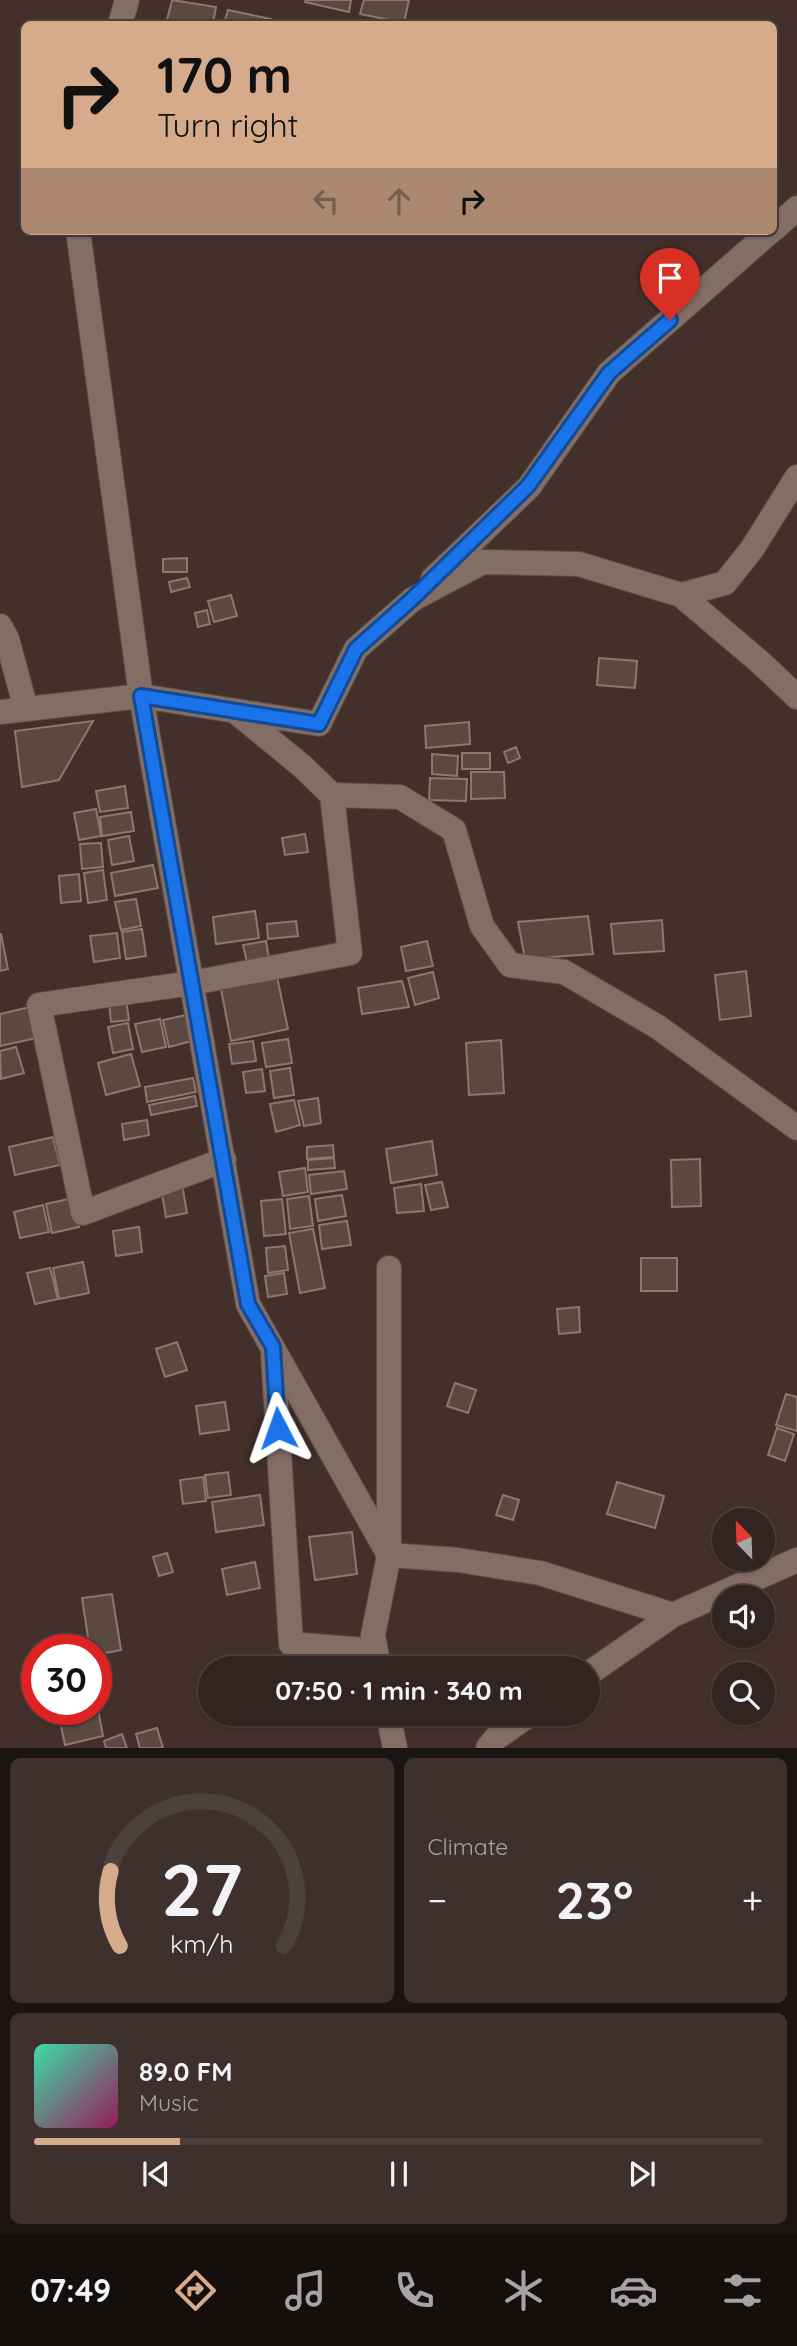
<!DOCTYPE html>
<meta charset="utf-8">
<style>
body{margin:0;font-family:Quicksand,sans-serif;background:#3d302d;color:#f1f3f6;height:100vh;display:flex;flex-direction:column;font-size:26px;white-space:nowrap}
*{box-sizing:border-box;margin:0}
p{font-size:23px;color:#a8a4a5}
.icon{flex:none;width:38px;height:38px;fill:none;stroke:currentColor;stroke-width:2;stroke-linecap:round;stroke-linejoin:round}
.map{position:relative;height:1748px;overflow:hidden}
.side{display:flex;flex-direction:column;gap:10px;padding:10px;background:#1c1412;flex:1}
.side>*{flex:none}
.banner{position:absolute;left:21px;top:21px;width:756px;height:214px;border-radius:10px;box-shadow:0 2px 5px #0004,0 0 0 2px #4d413e;background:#d6ab8b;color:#111;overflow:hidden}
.needle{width:46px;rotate:337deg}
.tools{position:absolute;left:712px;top:1508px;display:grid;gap:14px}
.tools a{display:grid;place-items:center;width:63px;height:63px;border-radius:50%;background:#322420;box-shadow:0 2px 5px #0004,0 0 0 2px #4d413e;font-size:35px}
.speed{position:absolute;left:21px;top:1634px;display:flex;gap:14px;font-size:35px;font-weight:700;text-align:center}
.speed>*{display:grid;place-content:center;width:91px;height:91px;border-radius:50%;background:#322420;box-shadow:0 2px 5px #0004,0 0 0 2px #4d413e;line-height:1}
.speed .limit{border:10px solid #d22;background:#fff;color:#111}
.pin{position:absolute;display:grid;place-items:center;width:60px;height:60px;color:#fff;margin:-72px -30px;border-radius:50% 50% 50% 0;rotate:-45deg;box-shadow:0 0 7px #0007}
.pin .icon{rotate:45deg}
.me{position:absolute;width:77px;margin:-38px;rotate:356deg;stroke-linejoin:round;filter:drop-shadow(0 0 5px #0008)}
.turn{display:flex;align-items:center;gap:24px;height:147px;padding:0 21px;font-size:32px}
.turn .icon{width:91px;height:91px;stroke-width:2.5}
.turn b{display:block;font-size:49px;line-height:60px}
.lanes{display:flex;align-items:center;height:66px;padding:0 21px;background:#0003;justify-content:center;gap:35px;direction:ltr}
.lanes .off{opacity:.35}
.big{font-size:52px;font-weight:700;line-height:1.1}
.side .card{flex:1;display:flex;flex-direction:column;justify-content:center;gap:10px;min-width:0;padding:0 24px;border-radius:10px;background:#3d302d}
.side .dial{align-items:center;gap:0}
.dial svg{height:182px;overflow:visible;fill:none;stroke:#4d413e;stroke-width:7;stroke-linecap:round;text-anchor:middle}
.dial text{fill:#f1f3f6;stroke:none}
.song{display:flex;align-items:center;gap:21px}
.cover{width:84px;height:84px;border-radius:10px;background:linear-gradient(135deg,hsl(160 70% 55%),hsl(330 70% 35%))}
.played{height:7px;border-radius:4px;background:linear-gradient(90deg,#d6ab8b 20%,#4d413e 20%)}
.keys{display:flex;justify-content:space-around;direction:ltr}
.heat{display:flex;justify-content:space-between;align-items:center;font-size:38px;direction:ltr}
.side .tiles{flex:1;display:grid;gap:10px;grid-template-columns:1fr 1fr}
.card:last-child{grid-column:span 2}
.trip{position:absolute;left:198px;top:1656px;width:402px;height:70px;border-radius:35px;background:#322420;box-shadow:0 2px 5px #0004,0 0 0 2px #4d413e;font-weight:700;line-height:70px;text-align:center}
.tab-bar{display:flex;height:112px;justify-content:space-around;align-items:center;background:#140e0d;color:#a8a4a5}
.tab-bar .icon{width:49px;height:49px}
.tab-bar .selected{color:#d6ab8b}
.tab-bar b{font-size:32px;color:#f1f3f6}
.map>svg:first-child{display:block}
</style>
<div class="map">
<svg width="797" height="1748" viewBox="0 0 797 1748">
<rect width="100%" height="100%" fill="#43302a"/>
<path fill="#5b4841" stroke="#8d7770" stroke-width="2" d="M172,0L216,7L213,23L221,24H166Z
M306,0H351L349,12L305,2Z
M364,0H409L404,23L360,14Z
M228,10L271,19L270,24H224Z
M187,558V572H163V559Z
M187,578L190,587L171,592L169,582Z
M231,595L237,616L214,622L208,601Z
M207,610L210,624L198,627L195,613Z
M599,658L637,661L635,688L597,685Z
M93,721L59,780L22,787L15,731Z
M469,722L470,744L426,748L425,726Z
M516,747L520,758L508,763L504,752Z
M462,753H490V769H462Z
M432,754L458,756L457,776L432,774Z
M471,772H504L505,798L471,799Z
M430,778L467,779L466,801L429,800Z
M125,786L128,808L100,812L96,791Z
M96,809L101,836L79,840L74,813Z
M131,812L134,831L102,836L100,817Z
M305,834L308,852L285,855L282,838Z
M129,836L134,861L112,865L108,840Z
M101,843L103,867L82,869L80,844Z
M153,865L158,888L115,896L111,873Z
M103,870L107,900L88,903L84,873Z
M79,874L81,901L61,903L59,876Z
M136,899L141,926L121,930L115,902Z
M255,911L259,938L216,944L213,917Z
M588,916L593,954L525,959L518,922Z
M662,920L664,951L614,954L611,924Z
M296,921L298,936L268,939L267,924Z
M142,929L146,956L126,959L122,932Z
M117,933L120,958L94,962L90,936Z
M1,934L8,969L0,971V934Z
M266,941L269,958L247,962L243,945Z
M427,941L433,966L406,971L401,947Z
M746,971L751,1016L720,1020L715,975Z
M276,972L288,1029L231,1041L220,984Z
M433,972L439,998L415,1005L408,978Z
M402,981L409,1007L362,1014L358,988Z
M126,1000L129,1020L111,1022L109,1003Z
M30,1007L37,1038L0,1046V1014Z
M186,1015L192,1041L169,1047L163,1020Z
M160,1019L166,1047L142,1052L135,1024Z
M128,1023L133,1049L113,1053L108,1027Z
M288,1039L292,1063L266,1067L262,1043Z
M501,1040L504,1093L469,1095L466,1043Z
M253,1041L256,1061L232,1064L229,1044Z
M16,1047L24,1073L1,1079L0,1051Z
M131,1054L140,1086L106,1095L98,1063Z
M290,1068L294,1095L274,1098L270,1071Z
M262,1069L265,1091L246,1093L243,1072Z
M193,1078L196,1092L147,1102L145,1087Z
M195,1096L197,1106L151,1115L149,1105Z
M318,1098L321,1123L304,1126L298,1101Z
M294,1100L300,1125L276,1132L270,1104Z
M147,1120L149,1135L124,1140L122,1124Z
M53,1137L60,1165L15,1175L9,1147Z
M432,1141L437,1175L391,1183L386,1149Z
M333,1145L334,1157L307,1159V1147Z
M334,1158L335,1168L308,1170V1160Z
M700,1159L701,1206L672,1207L671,1160Z
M305,1168L308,1192L283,1196L279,1172Z
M344,1171L347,1189L311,1194L309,1175Z
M442,1182L448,1207L431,1210L425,1185Z
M182,1184L187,1213L166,1217L161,1188Z
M421,1184L424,1211L397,1213L394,1188Z
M342,1195L346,1216L318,1221L315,1199Z
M309,1196L313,1226L290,1229L287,1199Z
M73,1198L79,1227L52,1233L46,1204Z
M282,1199L286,1234L264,1236L261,1201Z
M43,1205L49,1232L20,1238L14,1212Z
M347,1221L351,1245L322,1249L319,1225Z
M139,1227L142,1252L116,1256L113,1231Z
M313,1229L325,1288L300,1293L289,1233Z
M285,1246L288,1270L268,1273L266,1248Z
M641,1258H677V1291H641Z
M83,1262L89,1293L59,1299L53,1268Z
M50,1268L58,1299L35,1304L27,1273Z
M284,1273L287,1294L268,1297L265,1276Z
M579,1307L580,1332L559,1334L557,1309Z
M177,1342L187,1370L165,1377L156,1349Z
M455,1383L476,1390L468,1413L447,1406Z
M786,1394L797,1397V1431L776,1425Z
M225,1402L229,1430L200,1434L196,1406Z
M777,1428L794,1434L785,1461L768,1455Z
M228,1472L231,1495L208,1498L205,1475Z
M203,1477L206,1501L183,1504L180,1480Z
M617,1482L664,1496L655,1528L607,1514Z
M260,1495L264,1525L216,1532L212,1502Z
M503,1495L519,1500L513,1520L496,1515Z
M352,1532L357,1574L315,1580L309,1537Z
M167,1553L173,1572L159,1576L153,1557Z
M255,1562L260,1588L227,1595L222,1569Z
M112,1594L121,1650L96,1655V1650H90L82,1598Z
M98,1709L103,1736L65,1745L59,1717Z
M157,1728L163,1748H140L136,1734Z
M122,1734L127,1748H106L104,1741Z"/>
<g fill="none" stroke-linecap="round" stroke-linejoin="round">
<defs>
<path id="street" d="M120,24L127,0
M774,229L797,208
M78,231L141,696L248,1304L389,1555L373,1635L379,1668
M433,579L529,487L609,373L771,231
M681,595L761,663L797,697
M0,626L7,639L26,709
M0,712L141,696L319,724L356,649L413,599L483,562L579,564L681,595L725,583L752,549L797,477
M236,712L302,766L332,795L400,797L454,830L482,926L510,965L564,972L658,1027L797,1128
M224,1160L83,1213L39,1005L192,983L350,953L332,795
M389,1268V1555L458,1560L540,1573L673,1615
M273,1355L291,1644L376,1651
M588,1674L673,1615L797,1560
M388,1713L395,1748
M488,1748L496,1738L532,1713"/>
</defs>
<use href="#street" stroke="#5c4c46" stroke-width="26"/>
<use href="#street" stroke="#836e66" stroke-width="24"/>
</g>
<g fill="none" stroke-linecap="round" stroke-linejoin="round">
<defs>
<path id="route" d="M278,1428L273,1347L248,1304L141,696L319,724L356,649L412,599L528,486L609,373L670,320"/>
</defs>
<use href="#route" stroke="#114b97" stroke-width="18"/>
<use href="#route" stroke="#1a73e8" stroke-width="12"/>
</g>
</svg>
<div class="tools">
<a><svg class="needle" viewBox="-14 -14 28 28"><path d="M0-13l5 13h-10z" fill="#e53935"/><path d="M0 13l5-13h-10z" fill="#a8a4a5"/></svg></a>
<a><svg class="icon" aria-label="sound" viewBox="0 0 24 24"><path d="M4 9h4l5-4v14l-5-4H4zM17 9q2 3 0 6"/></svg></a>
<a><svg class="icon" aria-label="search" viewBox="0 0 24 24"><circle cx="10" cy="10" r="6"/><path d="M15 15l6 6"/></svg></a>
</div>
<div class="speed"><div class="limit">30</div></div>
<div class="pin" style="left:670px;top:320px;background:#d93025"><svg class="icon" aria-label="arrive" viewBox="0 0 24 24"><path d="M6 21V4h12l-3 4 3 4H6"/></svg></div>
<svg class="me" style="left:278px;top:1428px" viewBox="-20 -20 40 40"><path d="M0-17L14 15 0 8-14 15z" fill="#1a73e8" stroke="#fff" stroke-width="4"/></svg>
<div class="trip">07:50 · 1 min · 340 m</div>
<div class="banner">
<div class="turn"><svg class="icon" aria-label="right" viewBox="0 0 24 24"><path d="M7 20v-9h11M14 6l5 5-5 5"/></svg><div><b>170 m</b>Turn right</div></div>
<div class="lanes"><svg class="icon off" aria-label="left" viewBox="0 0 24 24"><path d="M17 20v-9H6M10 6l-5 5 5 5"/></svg><svg class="icon off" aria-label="ahead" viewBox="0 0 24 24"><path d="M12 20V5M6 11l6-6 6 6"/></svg><svg class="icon" aria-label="right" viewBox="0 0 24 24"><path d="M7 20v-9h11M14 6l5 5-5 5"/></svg></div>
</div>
</div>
<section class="side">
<div class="tiles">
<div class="card dial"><svg viewBox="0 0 100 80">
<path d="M14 69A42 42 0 1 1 86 69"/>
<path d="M14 69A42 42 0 0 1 10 36" stroke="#d6ab8b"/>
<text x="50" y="56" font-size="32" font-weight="700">27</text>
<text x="50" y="72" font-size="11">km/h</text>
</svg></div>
<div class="card"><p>Climate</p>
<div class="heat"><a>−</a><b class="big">23°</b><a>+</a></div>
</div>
<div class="card">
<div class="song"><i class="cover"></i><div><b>89.0 FM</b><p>Music</p></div></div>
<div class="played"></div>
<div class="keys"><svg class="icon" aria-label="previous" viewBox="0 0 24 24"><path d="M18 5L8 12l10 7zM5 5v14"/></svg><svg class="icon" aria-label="pause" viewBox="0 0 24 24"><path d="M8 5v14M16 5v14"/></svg><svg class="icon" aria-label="next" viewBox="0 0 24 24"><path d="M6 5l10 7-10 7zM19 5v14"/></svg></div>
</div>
</div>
</section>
<nav class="tab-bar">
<b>07:49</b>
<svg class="icon selected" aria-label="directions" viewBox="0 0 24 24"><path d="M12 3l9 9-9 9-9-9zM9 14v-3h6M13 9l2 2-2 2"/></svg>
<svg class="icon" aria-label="music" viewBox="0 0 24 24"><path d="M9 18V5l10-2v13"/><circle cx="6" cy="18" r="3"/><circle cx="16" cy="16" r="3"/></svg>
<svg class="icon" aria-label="phone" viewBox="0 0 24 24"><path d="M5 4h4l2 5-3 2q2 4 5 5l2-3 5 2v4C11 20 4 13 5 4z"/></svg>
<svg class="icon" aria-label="climate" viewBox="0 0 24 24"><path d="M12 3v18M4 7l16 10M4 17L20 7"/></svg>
<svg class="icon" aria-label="car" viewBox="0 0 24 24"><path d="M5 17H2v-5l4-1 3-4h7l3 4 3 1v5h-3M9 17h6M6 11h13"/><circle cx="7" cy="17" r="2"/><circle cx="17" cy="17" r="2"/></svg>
<svg class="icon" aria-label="filters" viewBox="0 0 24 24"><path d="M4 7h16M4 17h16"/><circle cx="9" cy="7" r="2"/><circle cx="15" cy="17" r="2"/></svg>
</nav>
